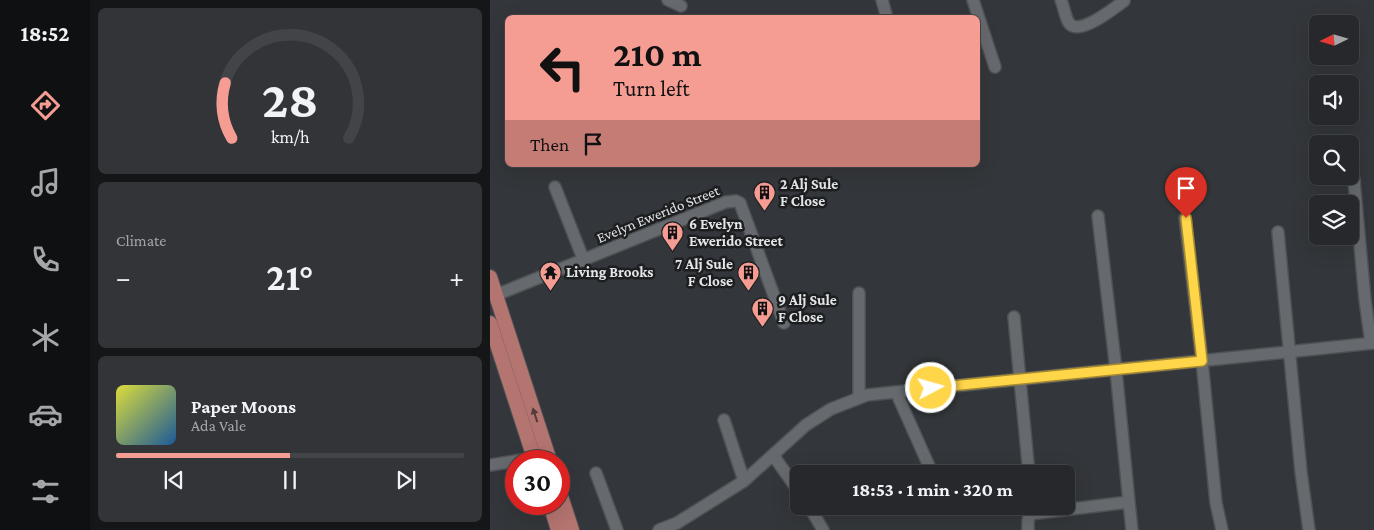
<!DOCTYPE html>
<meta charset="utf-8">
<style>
body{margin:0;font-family:"Crimson Pro",serif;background:#323438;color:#f1f3f6;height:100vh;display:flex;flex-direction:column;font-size:19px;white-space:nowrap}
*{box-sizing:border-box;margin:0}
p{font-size:16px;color:#a4a6a9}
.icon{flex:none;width:28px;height:28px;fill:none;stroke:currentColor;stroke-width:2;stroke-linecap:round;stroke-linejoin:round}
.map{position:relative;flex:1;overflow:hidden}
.drawer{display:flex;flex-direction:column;gap:8px;padding:8px;background:#151618;width:400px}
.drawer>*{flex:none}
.top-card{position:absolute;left:15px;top:15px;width:475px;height:152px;border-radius:8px;box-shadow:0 5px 20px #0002,0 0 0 1px #424448;background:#f59c93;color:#111;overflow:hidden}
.needle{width:32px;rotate:265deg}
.buttons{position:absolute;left:819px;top:15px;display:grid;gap:10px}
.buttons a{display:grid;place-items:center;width:50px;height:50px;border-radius:8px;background:#26282c;box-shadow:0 5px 20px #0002,0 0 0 1px #424448;font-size:25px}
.speed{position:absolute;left:15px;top:450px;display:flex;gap:10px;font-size:25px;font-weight:700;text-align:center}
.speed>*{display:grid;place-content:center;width:65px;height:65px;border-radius:50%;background:#26282c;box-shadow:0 5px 20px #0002,0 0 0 1px #424448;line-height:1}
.speed .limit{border:8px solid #d22;background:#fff;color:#111}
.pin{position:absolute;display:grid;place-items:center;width:42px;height:42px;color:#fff;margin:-51px -21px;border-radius:50% 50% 50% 0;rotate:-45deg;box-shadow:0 0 5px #0007}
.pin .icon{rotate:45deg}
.me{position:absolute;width:55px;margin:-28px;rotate:84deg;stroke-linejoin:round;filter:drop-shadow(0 0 4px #0008)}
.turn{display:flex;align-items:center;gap:18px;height:105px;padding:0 25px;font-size:22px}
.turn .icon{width:65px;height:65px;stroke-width:2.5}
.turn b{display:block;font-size:35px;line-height:42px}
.then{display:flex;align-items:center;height:48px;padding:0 25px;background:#0003;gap:10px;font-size:19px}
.big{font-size:38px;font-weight:700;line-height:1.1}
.drawer .tile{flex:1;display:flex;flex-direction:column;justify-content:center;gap:8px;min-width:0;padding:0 18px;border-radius:8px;background:#323438}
.drawer .dial{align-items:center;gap:0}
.dial svg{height:130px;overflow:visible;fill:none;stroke:#424448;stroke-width:7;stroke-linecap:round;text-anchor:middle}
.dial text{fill:#f1f3f6;stroke:none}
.song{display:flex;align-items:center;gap:15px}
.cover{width:60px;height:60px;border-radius:8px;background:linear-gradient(135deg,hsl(60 70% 55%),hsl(210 70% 35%))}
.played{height:5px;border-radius:2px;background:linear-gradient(90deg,#f59c93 50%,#424448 50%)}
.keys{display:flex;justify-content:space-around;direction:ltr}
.heat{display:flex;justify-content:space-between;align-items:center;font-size:28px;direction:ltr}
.trip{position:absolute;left:300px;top:465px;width:285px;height:50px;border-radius:8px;background:#26282c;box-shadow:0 5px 20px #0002,0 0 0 1px #424448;font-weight:700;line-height:50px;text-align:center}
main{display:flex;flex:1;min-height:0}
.dock{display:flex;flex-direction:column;width:90px;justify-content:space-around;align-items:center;background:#0f1012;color:#a4a6a9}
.dock .icon{width:35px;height:35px}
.dock .active{color:#f59c93}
.dock b{font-size:22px;color:#f1f3f6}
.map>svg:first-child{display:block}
</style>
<main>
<nav class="dock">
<b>18:52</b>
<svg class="icon active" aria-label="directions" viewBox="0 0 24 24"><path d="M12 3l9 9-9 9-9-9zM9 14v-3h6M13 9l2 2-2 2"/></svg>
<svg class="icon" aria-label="music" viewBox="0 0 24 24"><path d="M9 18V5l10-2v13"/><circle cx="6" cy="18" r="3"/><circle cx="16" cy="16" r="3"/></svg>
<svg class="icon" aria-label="phone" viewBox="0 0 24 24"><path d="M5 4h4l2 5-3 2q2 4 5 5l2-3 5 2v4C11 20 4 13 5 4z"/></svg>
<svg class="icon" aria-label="climate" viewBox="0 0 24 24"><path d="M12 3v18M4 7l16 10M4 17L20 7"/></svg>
<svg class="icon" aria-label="car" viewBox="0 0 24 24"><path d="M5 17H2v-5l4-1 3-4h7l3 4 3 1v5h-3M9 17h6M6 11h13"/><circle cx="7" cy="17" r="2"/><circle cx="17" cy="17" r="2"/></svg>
<svg class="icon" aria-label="filters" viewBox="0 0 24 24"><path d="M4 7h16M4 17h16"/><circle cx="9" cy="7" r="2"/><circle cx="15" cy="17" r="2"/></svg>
</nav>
<section class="drawer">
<div class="tile dial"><svg viewBox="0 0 100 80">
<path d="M14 69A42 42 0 1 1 86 69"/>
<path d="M14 69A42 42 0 0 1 10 35" stroke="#f59c93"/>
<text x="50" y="56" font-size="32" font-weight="700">28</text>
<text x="50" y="72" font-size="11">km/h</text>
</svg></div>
<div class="tile"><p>Climate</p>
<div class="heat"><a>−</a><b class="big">21°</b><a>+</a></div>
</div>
<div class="tile">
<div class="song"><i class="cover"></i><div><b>Paper Moons</b><p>Ada Vale</p></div></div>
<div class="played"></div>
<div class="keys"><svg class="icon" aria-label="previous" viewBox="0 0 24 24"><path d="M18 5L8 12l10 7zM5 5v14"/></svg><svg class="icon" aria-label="pause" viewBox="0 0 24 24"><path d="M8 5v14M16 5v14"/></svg><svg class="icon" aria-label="next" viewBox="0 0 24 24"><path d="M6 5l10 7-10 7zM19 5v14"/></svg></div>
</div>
</section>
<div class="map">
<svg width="884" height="530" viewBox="0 0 884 530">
<rect width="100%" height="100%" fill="#33363a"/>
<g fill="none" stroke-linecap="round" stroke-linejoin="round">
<defs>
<path id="minor" d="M178,0L191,6
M392,0L397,18
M483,0L505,67
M571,0C574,7 575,17 579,23C589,37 624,8 634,1
M864,180L875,300L881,343
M65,187L94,261
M695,218L712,361L726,503L732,530
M788,232L811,472L819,530
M369,293V398
M6,295L236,202L246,201L250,203L294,323
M524,317L539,474
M406,392L439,466
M234,420L254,481
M283,455L309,492
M0,465L44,458
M106,473L127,530
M639,502L642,530
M319,506L333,530
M540,514L639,502L626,370L608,216
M169,530L187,523L254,481L316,425L341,409L377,395L884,343
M538,530V522L540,508"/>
<path id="major" d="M0,277L60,461
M0,323L45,461
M69,490L82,530
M60,504L68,530"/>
</defs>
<use href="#minor" stroke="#4f5255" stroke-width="14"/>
<use href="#major" stroke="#4f5255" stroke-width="16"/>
<use href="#minor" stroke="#666a6e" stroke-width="11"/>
<use href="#major" stroke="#b47470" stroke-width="14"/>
</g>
<defs><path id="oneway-solid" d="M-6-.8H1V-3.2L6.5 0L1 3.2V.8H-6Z" transform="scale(1.25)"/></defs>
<use fill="#513c3b" href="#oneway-solid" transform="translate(45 415) rotate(-108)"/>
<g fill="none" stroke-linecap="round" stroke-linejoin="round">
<defs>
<path id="route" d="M441,388L712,361L696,218"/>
</defs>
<use href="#route" stroke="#a68a30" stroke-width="12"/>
<use href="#route" stroke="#ffd54a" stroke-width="9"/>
</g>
<defs>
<symbol id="building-pin" viewBox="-11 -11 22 30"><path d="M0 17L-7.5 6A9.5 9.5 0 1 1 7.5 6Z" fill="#f59c93" stroke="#1c1e1f"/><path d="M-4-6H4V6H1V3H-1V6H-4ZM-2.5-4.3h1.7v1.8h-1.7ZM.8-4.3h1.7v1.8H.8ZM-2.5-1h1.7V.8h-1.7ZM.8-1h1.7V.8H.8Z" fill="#111"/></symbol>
<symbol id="temple-pin" viewBox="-11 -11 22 30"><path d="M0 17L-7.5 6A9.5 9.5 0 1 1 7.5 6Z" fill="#f59c93" stroke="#1c1e1f"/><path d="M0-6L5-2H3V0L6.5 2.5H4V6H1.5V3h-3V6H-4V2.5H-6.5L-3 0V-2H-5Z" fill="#111"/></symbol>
</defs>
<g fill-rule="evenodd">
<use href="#building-pin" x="262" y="180" width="25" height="34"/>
<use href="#building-pin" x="170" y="220" width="25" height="34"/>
<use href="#temple-pin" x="48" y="260" width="25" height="34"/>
<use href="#building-pin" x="246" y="260" width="25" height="34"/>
<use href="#building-pin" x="260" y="296" width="25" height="34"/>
</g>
<g text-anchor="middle" stroke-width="5" stroke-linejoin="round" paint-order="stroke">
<g font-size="15" font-weight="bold" fill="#e3e6e8" stroke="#1c1e1f" text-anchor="start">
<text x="290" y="189">2 Alj Sule<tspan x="290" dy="17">F Close</tspan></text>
<text x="199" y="229">6 Evelyn<tspan x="199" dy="17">Ewerido Street</tspan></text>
<text x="243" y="269" text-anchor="end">7 Alj Sule<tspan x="243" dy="17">F Close</tspan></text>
<text x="76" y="277">Living Brooks</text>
<text x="288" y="305">9 Alj Sule<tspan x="288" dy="17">F Close</tspan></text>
</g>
<g font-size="15" fill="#e3e6e8" stroke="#1c1e1f">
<text transform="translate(168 214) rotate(-22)" y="5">Evelyn Ewerido Street</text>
</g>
</g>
</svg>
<div class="buttons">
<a><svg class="needle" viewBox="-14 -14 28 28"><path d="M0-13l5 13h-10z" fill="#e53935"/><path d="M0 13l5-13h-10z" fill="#a4a6a9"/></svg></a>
<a><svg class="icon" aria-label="sound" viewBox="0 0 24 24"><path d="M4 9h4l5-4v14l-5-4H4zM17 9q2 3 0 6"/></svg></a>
<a><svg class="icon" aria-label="search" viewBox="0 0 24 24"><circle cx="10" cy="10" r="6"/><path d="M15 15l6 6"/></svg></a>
<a><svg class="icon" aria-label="layers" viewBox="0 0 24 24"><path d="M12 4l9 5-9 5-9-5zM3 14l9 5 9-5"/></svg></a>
</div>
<div class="speed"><div class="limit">30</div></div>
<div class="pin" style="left:696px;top:218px;background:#d93025"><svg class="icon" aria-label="arrive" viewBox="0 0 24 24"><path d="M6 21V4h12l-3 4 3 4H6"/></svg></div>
<svg class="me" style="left:441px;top:388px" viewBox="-20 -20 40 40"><circle r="17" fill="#ffd54a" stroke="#fff" stroke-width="3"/><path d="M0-11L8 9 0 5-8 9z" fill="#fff"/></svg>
<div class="trip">18:53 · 1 min · 320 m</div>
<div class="top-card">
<div class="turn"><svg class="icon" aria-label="left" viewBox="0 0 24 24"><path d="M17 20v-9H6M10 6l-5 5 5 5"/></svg><div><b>210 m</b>Turn left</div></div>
<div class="then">Then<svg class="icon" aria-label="arrive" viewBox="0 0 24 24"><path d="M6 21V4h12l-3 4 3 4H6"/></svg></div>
</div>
</div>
</main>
